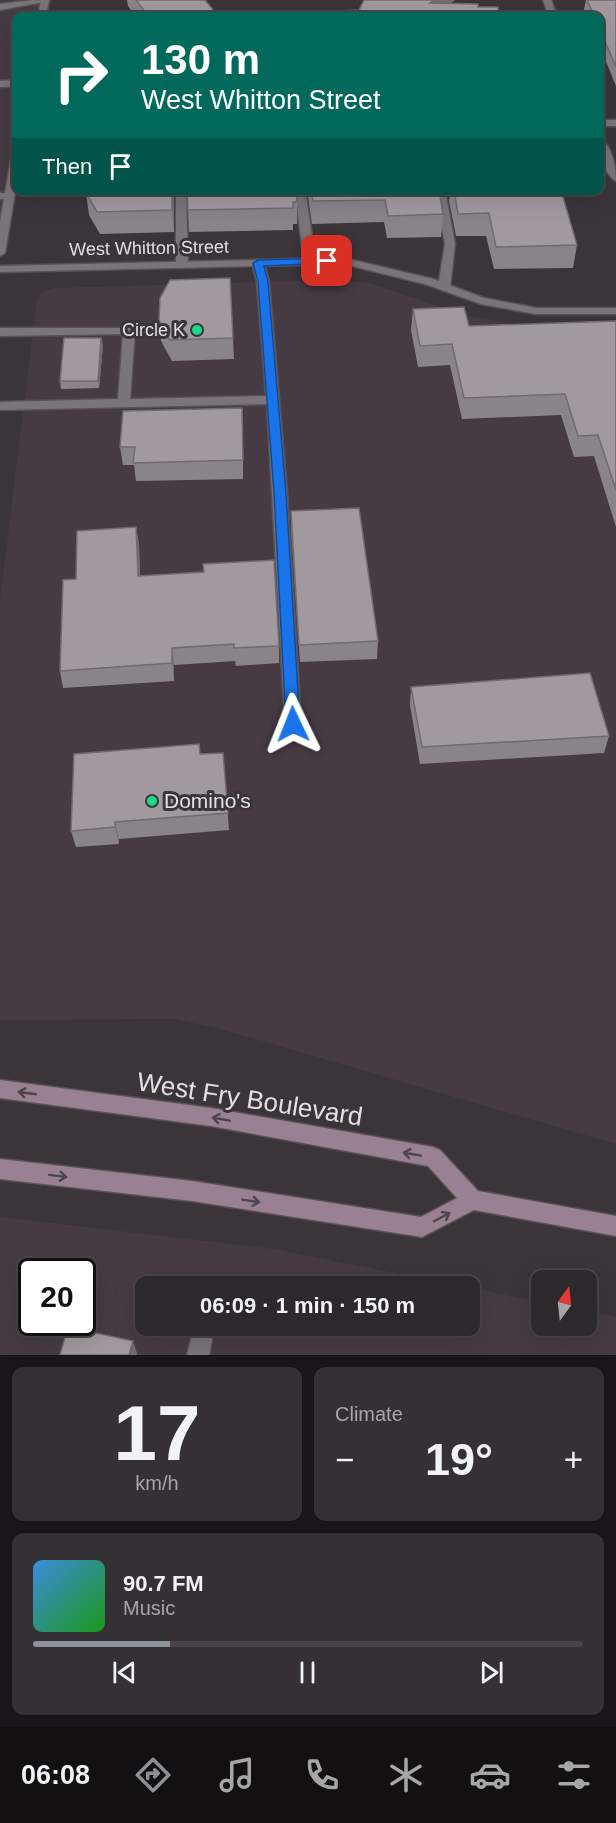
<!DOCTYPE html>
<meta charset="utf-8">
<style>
body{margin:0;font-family:Arial,sans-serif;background:#343033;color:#f1f3f6;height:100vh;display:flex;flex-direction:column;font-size:22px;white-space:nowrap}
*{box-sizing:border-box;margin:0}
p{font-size:20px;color:#a6a6a9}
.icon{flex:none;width:33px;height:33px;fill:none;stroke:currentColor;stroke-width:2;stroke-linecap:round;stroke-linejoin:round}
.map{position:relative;height:1355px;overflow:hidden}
.panel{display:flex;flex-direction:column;gap:12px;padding:12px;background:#181618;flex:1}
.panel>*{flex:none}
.banner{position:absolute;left:12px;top:12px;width:592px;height:183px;border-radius:12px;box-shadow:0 6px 24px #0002,0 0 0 2px #484447;background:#00695c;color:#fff;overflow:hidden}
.needle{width:39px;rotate:15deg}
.buttons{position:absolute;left:531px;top:1270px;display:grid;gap:12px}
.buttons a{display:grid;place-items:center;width:66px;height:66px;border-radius:12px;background:#2c282b;box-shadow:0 6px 24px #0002,0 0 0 2px #484447;font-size:30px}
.speed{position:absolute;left:18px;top:1258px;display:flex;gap:12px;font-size:30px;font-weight:700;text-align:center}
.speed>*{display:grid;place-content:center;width:78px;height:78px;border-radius:50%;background:#2c282b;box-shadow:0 6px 24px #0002,0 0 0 2px #484447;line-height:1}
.speed .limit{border:3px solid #111;border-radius:9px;background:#fff;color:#111}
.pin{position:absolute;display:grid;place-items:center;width:51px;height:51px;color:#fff;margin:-26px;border-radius:12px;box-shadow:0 3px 9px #0006}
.me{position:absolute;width:66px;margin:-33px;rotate:358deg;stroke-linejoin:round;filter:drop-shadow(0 0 4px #0008)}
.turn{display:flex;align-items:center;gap:21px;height:126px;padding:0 30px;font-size:27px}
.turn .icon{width:78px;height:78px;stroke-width:2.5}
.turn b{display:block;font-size:42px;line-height:51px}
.then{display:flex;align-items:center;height:57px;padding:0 30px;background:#0003;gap:12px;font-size:22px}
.big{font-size:45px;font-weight:800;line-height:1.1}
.panel .tile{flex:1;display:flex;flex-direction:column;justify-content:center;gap:9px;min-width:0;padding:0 21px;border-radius:12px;background:#343033}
.panel .dial{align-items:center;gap:0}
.dial b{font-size:78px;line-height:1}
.song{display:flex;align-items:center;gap:18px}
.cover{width:72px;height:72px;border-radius:9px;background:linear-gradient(135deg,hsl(210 70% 55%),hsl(120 70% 35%))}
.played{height:6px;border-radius:3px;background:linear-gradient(90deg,#8c9099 25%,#484447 25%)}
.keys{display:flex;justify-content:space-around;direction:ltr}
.heat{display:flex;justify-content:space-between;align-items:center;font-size:33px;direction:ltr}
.panel .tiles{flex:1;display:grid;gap:12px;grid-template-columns:1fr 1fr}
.tile:last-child{grid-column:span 2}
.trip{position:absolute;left:135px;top:1276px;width:345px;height:60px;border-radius:12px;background:#2c282b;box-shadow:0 6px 24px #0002,0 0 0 2px #484447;font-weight:800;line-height:60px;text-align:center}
.tabs{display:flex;height:96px;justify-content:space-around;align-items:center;background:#121011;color:#a6a6a9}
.tabs .icon{width:42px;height:42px}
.tabs .current{color:#8c9099}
.tabs b{font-size:27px;color:#f1f3f6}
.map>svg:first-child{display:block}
</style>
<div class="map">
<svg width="616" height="1355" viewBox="0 0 616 1355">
<rect width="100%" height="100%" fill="#3b3539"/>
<path fill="#473b43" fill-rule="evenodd" d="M0,0H45L42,16H16V157L0,248Z
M336,280L370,283L465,316L535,327L616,326V1144L221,1029L174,1019L0,1020V600L37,299L43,292L54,288Z
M0,1217L273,1249L467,1287H146V1326H470V1288L541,1302L542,1326H586L587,1311L616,1317V1355H0ZM32,1272H82V1323H32Z"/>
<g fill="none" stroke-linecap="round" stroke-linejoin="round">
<defs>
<path id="service" d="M33,0L49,1L0,10V4Z
M16,80V86L0,87V81Z
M176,190H186L188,265L182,268L176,265Z
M295,190H305L316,262L310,265L304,262Z
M435,190H445L455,244L450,287L444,290L438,287L445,244Z
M0,193H10L15,196L10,199H0Z
M258,260L264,263L269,282L287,493L301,724L298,728H288L285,724L267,404L0,410V402L118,399L123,334L0,336V328H133L135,330L130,399L266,396L257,282L252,263Z
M201,1329L209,1332L212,1340L209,1355H187L193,1332Z"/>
<path id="minor" d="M543,0H551L557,16H549Z
M600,120H616V126H600Z
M600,139C612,145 616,168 616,181C604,175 600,152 600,139Z
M344,258L433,279L484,298L536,308H616V314H536L481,304L425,284L344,264L0,272V266Z"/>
<path id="tertiary" d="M41,0H49L46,16H38Z
M16,156V186L5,253L0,256V222L11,159Z"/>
<path id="secondary" d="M0,1080L211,1108L433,1147L440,1150L478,1191L616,1216V1236L474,1210L422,1237L192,1201L0,1179V1159L192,1181L421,1217L457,1198L428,1166L211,1126L0,1098Z"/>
</defs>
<use href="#service" stroke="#585256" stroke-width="3"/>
<use href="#minor" stroke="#585256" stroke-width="3"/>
<use href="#tertiary" stroke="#585256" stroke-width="3"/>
<use href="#secondary" stroke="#585256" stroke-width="3"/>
<use href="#service" fill="#7b7479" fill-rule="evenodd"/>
<use href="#minor" fill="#7b7479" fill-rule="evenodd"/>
<use href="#tertiary" fill="#7b7479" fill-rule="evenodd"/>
<use href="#secondary" fill="#998092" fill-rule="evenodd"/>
</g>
<path fill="#8a8488" d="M127,0H205L218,16H135L128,6Z
M586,0H616V86L600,47V16H587L584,9Z
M174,190V232L100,234L89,215L86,193Z
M307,190H439L443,214L441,237L387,238L384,222L312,224Z
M450,190H561L577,245L573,268L494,269L486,236H456L449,201Z
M297,202V224H293V230L189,232L188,210Z
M230,278L234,359L172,361L161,341L159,320Z
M413,309L469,326L616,321V527L594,456L574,457L561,415L462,419L450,365L418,367L411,330Z
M101,338L103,345L99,388L61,389L60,381Z
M243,427V479L136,481L134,465H123L120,447Z
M291,511L378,641L377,659L300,662L291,529Z
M136,527L139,545L140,575L279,646V663L236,666L235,661L174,665V681L63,688L60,671L76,579Z
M411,687L609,736L604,753L420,764L410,705Z
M199,744L200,754L223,753L229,830L119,839V844L76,847L71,831Z"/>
<path fill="#716b6f" d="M434,0H455L437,16L430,3Z
M172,190H174V232L172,210Z
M101,338L103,345L99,388L98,381Z
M242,408L243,427V479V460Z
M136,527L139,545L140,593L138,576Z
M172,648L174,665V681L172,663Z
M115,822L119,839V844L115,827Z
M133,1341L137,1353V1355H129Z"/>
<path fill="#a1999e" stroke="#716b6f" stroke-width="1.5" d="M136,0H205L218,16H148Z
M364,0H434L430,3L478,4V7H498L499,16H342L341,11L359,10Z
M587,0H616V67L600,30V16H594Z
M86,190H172V210L97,212L86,193Z
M187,190H296L297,202H293V208L188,210Z
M311,190H439L443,214L388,216L385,200L313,201Z
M454,190H561L577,245L496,247L489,213L458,214Z
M230,278L233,338L170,340L159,320L160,298L170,280Z
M464,307L469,326L616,321V490L598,435L578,436L565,394L464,398L452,344L420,346L413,309Z
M64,338H101L98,381H60Z
M242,408L243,460L133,463L135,447H120L123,411Z
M359,508L378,641L299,645L291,511Z
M136,527L138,576L204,572L203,564L274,560L279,646L234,648V644L172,648V663L60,671L63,580L76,579L77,531Z
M590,673L609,736L422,747L411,687Z
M199,744L200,754L223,753L228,813L115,822V827L71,831L74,754Z
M68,1327L133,1341L129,1355H60Z"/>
<defs><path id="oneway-shaft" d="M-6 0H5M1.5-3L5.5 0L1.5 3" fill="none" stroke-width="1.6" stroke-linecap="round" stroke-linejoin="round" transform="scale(1.5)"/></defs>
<g stroke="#4e444b">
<use href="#oneway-shaft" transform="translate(27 1093) rotate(-172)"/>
<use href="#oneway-shaft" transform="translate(221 1119) rotate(-170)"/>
<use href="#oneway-shaft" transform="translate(412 1154) rotate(-170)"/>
<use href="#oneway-shaft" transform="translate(58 1176) rotate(7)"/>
<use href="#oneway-shaft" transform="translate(251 1201) rotate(9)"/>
<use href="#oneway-shaft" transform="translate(442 1217) rotate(-28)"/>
</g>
<path fill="#1a73e8" stroke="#114b97" stroke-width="1.5" d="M327,258L331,259V263L264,266L268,282L286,493L300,724L298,728H288L286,724L274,493L258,282L253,263L258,260Z"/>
<g fill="#1cd988" stroke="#3b3539" stroke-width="2">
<circle cx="197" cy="330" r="6"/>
<circle cx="152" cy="801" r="6"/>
</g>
<g text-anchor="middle" stroke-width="6" stroke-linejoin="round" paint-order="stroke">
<g font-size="18" fill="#e2dee1" stroke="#3b3539">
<text transform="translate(149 248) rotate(-1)" y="6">West Whitton Street</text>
</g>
<g font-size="18" fill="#e2dee1" stroke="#3b3539" text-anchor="end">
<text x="185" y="336">Circle K</text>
</g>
<g font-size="21" fill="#e2dee1" stroke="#3b3539" text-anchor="start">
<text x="164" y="808">Domino's</text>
</g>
<g font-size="26" fill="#e2dee1" stroke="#3b3539">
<text transform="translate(250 1099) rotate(9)" y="9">West Fry Boulevard</text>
</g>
</g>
</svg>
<div class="buttons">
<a><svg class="needle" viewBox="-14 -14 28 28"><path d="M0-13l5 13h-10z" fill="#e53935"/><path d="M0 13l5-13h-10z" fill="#a6a6a9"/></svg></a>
</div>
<div class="speed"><div class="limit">20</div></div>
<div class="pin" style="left:327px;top:261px;background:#d93025"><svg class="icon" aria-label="arrive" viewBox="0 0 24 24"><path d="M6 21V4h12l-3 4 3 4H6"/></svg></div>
<svg class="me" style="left:293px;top:724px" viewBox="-20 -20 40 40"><path d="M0-17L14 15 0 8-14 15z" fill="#1a73e8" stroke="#fff" stroke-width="4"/></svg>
<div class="trip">06:09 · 1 min · 150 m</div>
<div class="banner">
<div class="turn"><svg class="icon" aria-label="right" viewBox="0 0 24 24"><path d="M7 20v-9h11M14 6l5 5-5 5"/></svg><div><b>130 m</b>West Whitton Street</div></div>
<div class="then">Then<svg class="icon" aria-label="arrive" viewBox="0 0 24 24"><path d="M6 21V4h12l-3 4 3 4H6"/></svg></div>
</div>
</div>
<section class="panel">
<div class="tiles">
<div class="tile dial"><b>17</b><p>km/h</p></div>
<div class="tile"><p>Climate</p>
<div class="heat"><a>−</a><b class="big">19°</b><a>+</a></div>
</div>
<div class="tile">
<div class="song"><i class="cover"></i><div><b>90.7 FM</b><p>Music</p></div></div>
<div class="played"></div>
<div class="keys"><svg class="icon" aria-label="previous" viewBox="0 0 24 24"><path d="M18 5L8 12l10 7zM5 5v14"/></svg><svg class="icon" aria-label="pause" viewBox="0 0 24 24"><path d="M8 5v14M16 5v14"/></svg><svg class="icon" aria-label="next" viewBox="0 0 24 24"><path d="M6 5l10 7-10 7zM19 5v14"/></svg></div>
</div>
</div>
</section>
<nav class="tabs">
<b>06:08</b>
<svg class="icon current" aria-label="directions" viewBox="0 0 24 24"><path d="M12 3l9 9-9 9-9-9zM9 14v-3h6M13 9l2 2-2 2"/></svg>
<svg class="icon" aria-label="music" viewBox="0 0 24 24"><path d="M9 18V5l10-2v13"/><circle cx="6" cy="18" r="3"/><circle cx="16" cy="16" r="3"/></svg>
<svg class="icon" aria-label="phone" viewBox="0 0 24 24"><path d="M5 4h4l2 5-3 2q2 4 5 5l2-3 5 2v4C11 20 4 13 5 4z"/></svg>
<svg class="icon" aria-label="climate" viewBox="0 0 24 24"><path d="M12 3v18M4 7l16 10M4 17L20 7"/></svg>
<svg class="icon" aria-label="car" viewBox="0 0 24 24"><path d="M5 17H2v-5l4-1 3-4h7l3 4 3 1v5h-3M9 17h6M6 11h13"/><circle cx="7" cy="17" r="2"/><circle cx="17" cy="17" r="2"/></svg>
<svg class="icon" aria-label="filters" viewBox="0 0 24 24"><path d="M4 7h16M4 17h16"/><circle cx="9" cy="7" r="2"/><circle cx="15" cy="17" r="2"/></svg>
</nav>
